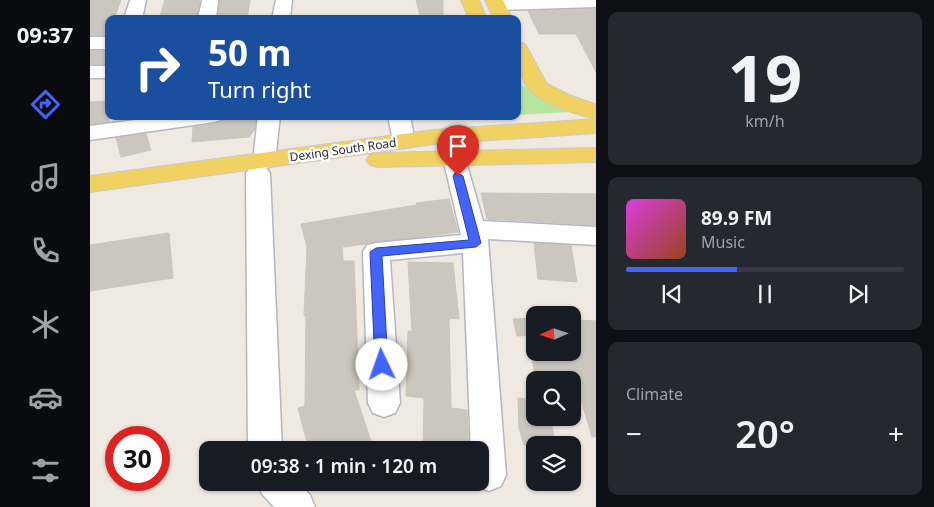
<!DOCTYPE html>
<meta charset="utf-8">
<style>
body{margin:0;font-family:"Noto Sans",sans-serif;background:#242831;color:#f1f3f6;height:100vh;display:flex;flex-direction:column;font-size:19px;white-space:nowrap}
*{box-sizing:border-box;margin:0}
p{font-size:16px;color:#9ea1a6}
.icon{flex:none;width:28px;height:28px;fill:none;stroke:currentColor;stroke-width:2;stroke-linecap:round;stroke-linejoin:round}
.map{position:relative;flex:1;overflow:hidden}
.details{display:flex;flex-direction:column;gap:12px;padding:12px;background:#0d0f14;width:338px}
.details>*{flex:none}
.top-card{position:absolute;left:15px;top:15px;width:416px;height:105px;border-radius:10px;box-shadow:0 1px 4px #0004;background:#1a4fa0;color:#fff;overflow:hidden}
.needle{width:32px;rotate:267deg}
.buttons{position:absolute;left:436px;top:306px;display:grid;gap:10px}
.buttons a{display:grid;place-items:center;width:55px;height:55px;border-radius:10px;background:#171b24;box-shadow:0 1px 4px #0004;font-size:25px}
.speed{position:absolute;left:15px;top:426px;display:flex;gap:10px;font-size:25px;font-weight:700;text-align:center}
.speed>*{display:grid;place-content:center;width:65px;height:65px;border-radius:50%;background:#171b24;box-shadow:0 1px 4px #0004;line-height:1}
.speed .limit{border:8px solid #d22;background:#fff;color:#111}
.pin{position:absolute;display:grid;place-items:center;width:42px;height:42px;color:#fff;margin:-51px -21px;border-radius:50% 50% 50% 0;rotate:-45deg;box-shadow:0 0 5px #0007}
.pin .icon{rotate:45deg}
.me{position:absolute;width:55px;margin:-28px;rotate:357deg;stroke-linejoin:round;filter:drop-shadow(0 0 4px #0008)}
.turn{display:flex;align-items:center;gap:18px;height:105px;padding:0 20px;font-size:22px}
.turn .icon{width:65px;height:65px;stroke-width:2.5}
.turn b{display:block;font-size:35px;line-height:42px}
.big{font-size:38px;font-weight:600;line-height:1.1}
.details .card{flex:1;display:flex;flex-direction:column;justify-content:center;gap:8px;min-width:0;padding:0 18px;border-radius:10px;background:#242831}
.details .dial{align-items:center;gap:0}
.dial b{font-size:65px;line-height:1}
.song{display:flex;align-items:center;gap:15px}
.cover{width:60px;height:60px;border-radius:8px;background:linear-gradient(135deg,hsl(300 70% 55%),hsl(20 70% 35%))}
.played{height:5px;border-radius:2px;background:linear-gradient(90deg,#4264fb 40%,#363941 40%)}
.keys{display:flex;justify-content:space-around;direction:ltr}
.heat{display:flex;justify-content:space-between;align-items:center;font-size:28px;direction:ltr}
.trip{position:absolute;left:109px;top:441px;width:290px;height:50px;border-radius:10px;background:#171b24;box-shadow:0 1px 4px #0004;font-weight:600;line-height:50px;text-align:center}
main{display:flex;flex:1;min-height:0}
.tabs{display:flex;flex-direction:column;width:90px;justify-content:space-around;align-items:center;background:#090b0e;color:#9ea1a6}
.tabs .icon{width:35px;height:35px}
.tabs .selected{color:#4264fb}
.tabs b{font-size:22px;color:#f1f3f6}
.map>svg:first-child{display:block}
</style>
<main>
<nav class="tabs">
<b>09:37</b>
<svg class="icon selected" aria-label="directions" viewBox="0 0 24 24"><path d="M12 3l9 9-9 9-9-9zM9 14v-3h6M13 9l2 2-2 2"/></svg>
<svg class="icon" aria-label="music" viewBox="0 0 24 24"><path d="M9 18V5l10-2v13"/><circle cx="6" cy="18" r="3"/><circle cx="16" cy="16" r="3"/></svg>
<svg class="icon" aria-label="phone" viewBox="0 0 24 24"><path d="M5 4h4l2 5-3 2q2 4 5 5l2-3 5 2v4C11 20 4 13 5 4z"/></svg>
<svg class="icon" aria-label="climate" viewBox="0 0 24 24"><path d="M12 3v18M4 7l16 10M4 17L20 7"/></svg>
<svg class="icon" aria-label="car" viewBox="0 0 24 24"><path d="M5 17H2v-5l4-1 3-4h7l3 4 3 1v5h-3M9 17h6M6 11h13"/><circle cx="7" cy="17" r="2"/><circle cx="17" cy="17" r="2"/></svg>
<svg class="icon" aria-label="filters" viewBox="0 0 24 24"><path d="M4 7h16M4 17h16"/><circle cx="9" cy="7" r="2"/><circle cx="15" cy="17" r="2"/></svg>
</nav>
<div class="map">
<svg width="507" height="507" viewBox="0 0 507 507">
<rect width="100%" height="100%" fill="#efe9e1"/>
<path fill="#b6e59e" d="M432,85L479,112L428,115V90Z"/>
<path fill="#cbc7bf" stroke="#cbc5ba" d="M0,0H31L24,19H19V35H0Z
M75,0H110L106,19H69Z
M130,0H160L157,19H128Z
M326,0H353V19H331Z
M506,9L507,74L486,34H449L438,11Z
M0,51H19V64H0Z
M19,101V122L0,124V102Z
M148,116H166L165,129L159,137L102,142L103,127L125,124L134,119Z
M56,134L61,150L31,157L26,138Z
M391,193L507,194V225L397,219Z
M359,199L368,232L252,247L253,261H264L269,390H264L284,450H219L208,408L215,406L216,316H214L217,247L211,224L327,205L326,203Z
M79,233L83,278L0,291V245Z
M444,243L481,245L487,282L448,279Z
M318,262L363,263L369,319L359,318L361,408L377,410L379,450H333L334,398L316,396L318,331H322Z
M445,318V335L427,336L423,319Z
M487,320L507,321V437H502L485,380H446L441,352H486L485,342L492,343Z
M428,398L445,400V418H460L466,445H434L429,428Z"/>
<g fill="none" stroke-linecap="round" stroke-linejoin="round">
<defs>
<path id="minor" d="M40,0H56L52,19H34Z
M112,0H128L126,19H108Z
M186,0H202L200,19H182Z
M407,0H507V7L407,10L401,9L398,5L401,1Z
M0,37H19V49H0Z
M0,66H19V78H0Z
M75,116H134L131,120L124,122L0,140V126Z
M168,116H190L185,161L182,166L176,168L180,173L192,450H158L156,173L160,168L166,166L163,161Z
M298,116H320L325,141L322,146L314,148L306,146L303,141Z
M364,151L372,153L375,158L393,221L507,227V245L398,239L416,475L411,486L399,491L387,486L385,482H390V450H381L373,253L300,260L310,403L305,413L294,417L283,413L278,403L273,252L277,245L286,243L371,235L353,158L356,153Z
M167,482H208L220,495L225,507H184L172,494Z"/>
<path id="major" d="M371,0H389L397,19H379Z
M395,0H413L422,19H404Z
M428,42L435,44L457,84L479,95L507,105V133L344,144L0,192V176L344,130L506,119C488,115 455,105 442,92C429,81 426,57 428,42Z
M507,148V162L288,167L280,165L276,160L280,155L288,153Z"/>
</defs>
<use href="#minor" stroke="#b4b7c1" stroke-width="3"/>
<use href="#major" stroke="#c9c9c9" stroke-width="2"/>
<use href="#minor" fill="#fff" fill-rule="evenodd"/>
<use href="#major" fill="#f2d163" fill-rule="evenodd"/>
</g>
<path fill="#4264fb" stroke="#2b41a3" d="M365,173H368L373,176L391,243L386,247L292,256L298,365L297,369L292,371L287,369L285,365L280,252L286,248L379,240L363,176Z"/>
<g text-anchor="middle" stroke-width="5" stroke-linejoin="round" paint-order="stroke">
<g font-size="12" fill="#2e2e2e" stroke="#fff">
<text transform="translate(253 150) rotate(-8)" y="4">Dexing South Road</text>
</g>
</g>
</svg>
<div class="buttons">
<a><svg class="needle" viewBox="-14 -14 28 28"><path d="M0-13l5 13h-10z" fill="#e53935"/><path d="M0 13l5-13h-10z" fill="#9ea1a6"/></svg></a>
<a><svg class="icon" aria-label="search" viewBox="0 0 24 24"><circle cx="10" cy="10" r="6"/><path d="M15 15l6 6"/></svg></a>
<a><svg class="icon" aria-label="layers" viewBox="0 0 24 24"><path d="M12 4l9 5-9 5-9-5zM3 14l9 5 9-5"/></svg></a>
</div>
<div class="speed"><div class="limit">30</div></div>
<div class="pin" style="left:368px;top:176px;background:#d93025"><svg class="icon" aria-label="arrive" viewBox="0 0 24 24"><path d="M6 21V4h12l-3 4 3 4H6"/></svg></div>
<svg class="me" style="left:292px;top:365px" viewBox="-20 -20 40 40"><circle r="19" fill="#fff"/><path d="M0-13L10 11 0 6-10 11z" fill="#4264fb"/></svg>
<div class="trip">09:38 · 1 min · 120 m</div>
<div class="top-card">
<div class="turn"><svg class="icon" aria-label="right" viewBox="0 0 24 24"><path d="M7 20v-9h11M14 6l5 5-5 5"/></svg><div><b>50 m</b>Turn right</div></div>
</div>
</div>
<section class="details">
<div class="card dial"><b>19</b><p>km/h</p></div>
<div class="card">
<div class="song"><i class="cover"></i><div><b>89.9 FM</b><p>Music</p></div></div>
<div class="played"></div>
<div class="keys"><svg class="icon" aria-label="previous" viewBox="0 0 24 24"><path d="M18 5L8 12l10 7zM5 5v14"/></svg><svg class="icon" aria-label="pause" viewBox="0 0 24 24"><path d="M8 5v14M16 5v14"/></svg><svg class="icon" aria-label="next" viewBox="0 0 24 24"><path d="M6 5l10 7-10 7zM19 5v14"/></svg></div>
</div>
<div class="card"><p>Climate</p>
<div class="heat"><a>−</a><b class="big">20°</b><a>+</a></div>
</div>
</section>
</main>
